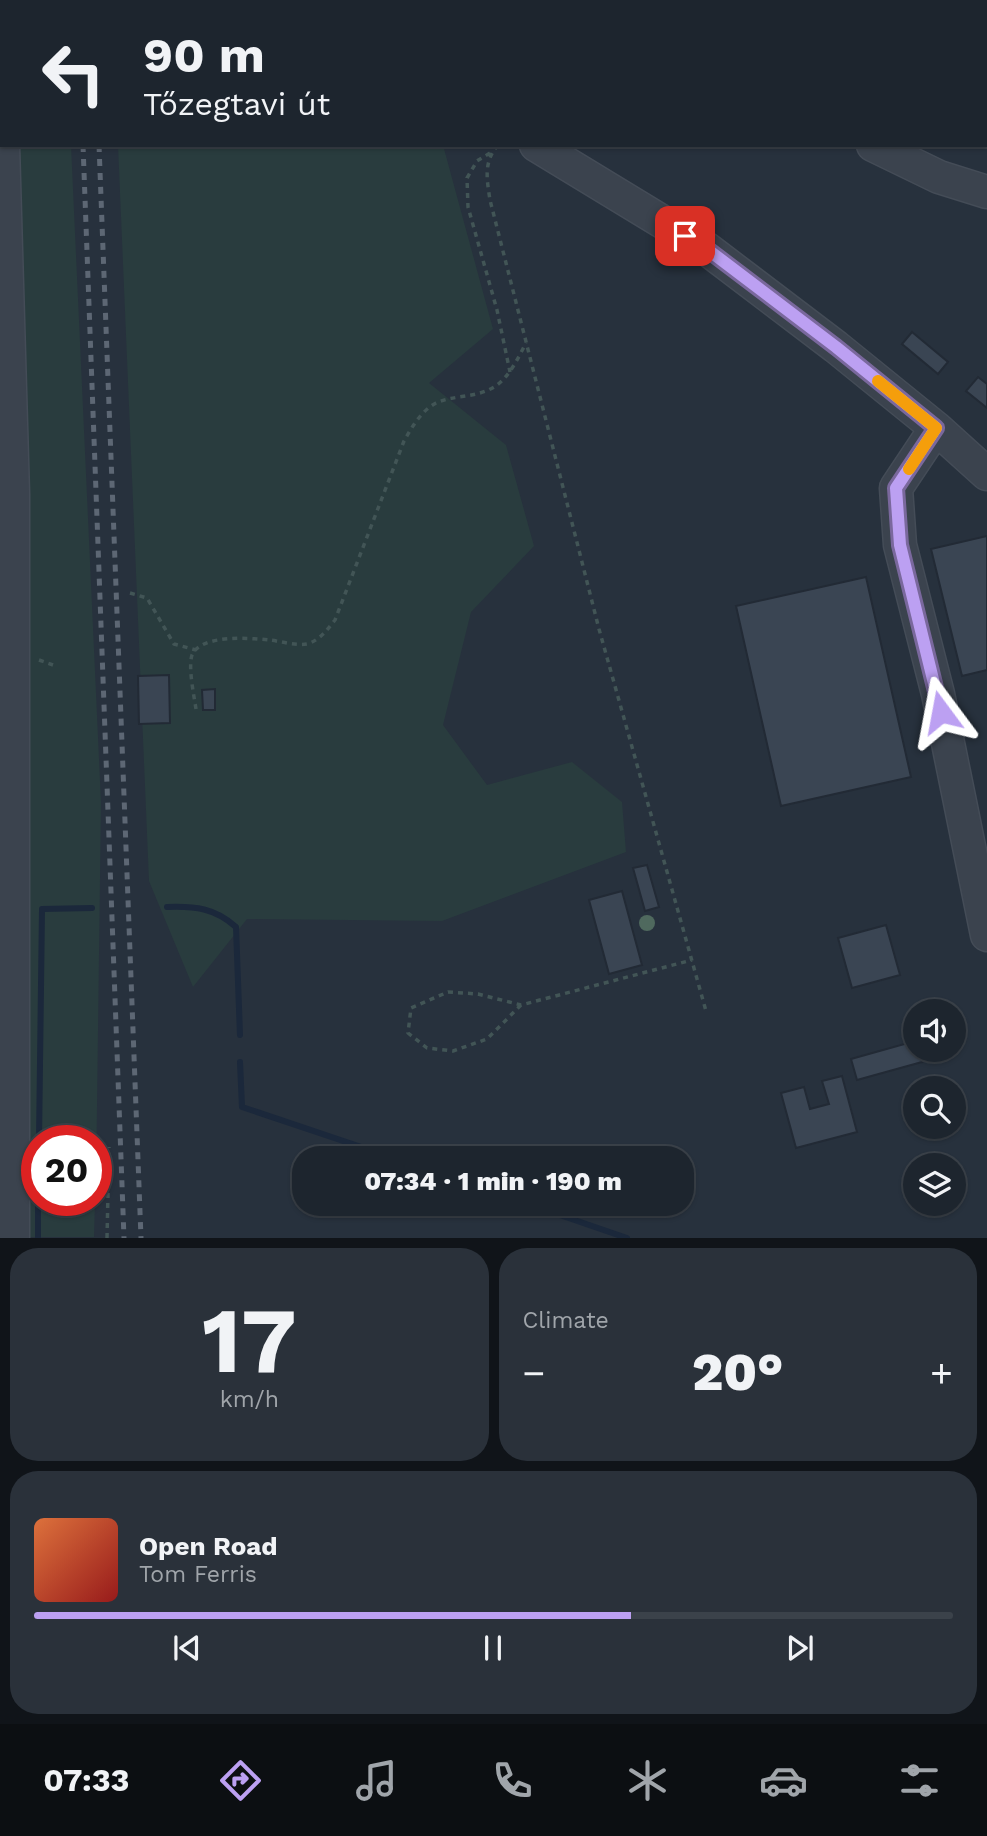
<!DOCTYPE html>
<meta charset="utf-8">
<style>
body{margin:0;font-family:"Work Sans",sans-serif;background:#2a313a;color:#f1f3f6;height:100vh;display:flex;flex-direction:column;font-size:26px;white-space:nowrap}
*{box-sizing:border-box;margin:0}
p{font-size:23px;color:#a0a5aa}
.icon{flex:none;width:38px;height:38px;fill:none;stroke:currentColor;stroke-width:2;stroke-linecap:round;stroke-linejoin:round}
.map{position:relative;height:1238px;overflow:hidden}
.sheet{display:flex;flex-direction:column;gap:10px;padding:10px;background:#101419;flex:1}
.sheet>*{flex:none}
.hud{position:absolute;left:0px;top:0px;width:987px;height:147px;box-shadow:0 2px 5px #0004,0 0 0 2px #3b424a;background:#1d252e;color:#f1f3f6;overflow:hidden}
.controls{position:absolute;left:903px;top:999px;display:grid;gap:14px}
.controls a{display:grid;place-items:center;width:63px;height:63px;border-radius:50%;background:#1d252e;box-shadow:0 2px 5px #0004,0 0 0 2px #3b424a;font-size:35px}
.speed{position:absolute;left:21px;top:1125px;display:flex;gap:14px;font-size:35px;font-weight:700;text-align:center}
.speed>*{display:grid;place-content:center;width:91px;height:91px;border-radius:50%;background:#1d252e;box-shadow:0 2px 5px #0004,0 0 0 2px #3b424a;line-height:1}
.speed .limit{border:10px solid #d22;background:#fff;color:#111}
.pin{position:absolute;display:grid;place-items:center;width:60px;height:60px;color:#fff;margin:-30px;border-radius:14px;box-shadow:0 4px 10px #0006}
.me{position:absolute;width:77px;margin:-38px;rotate:347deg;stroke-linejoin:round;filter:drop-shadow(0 0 5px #0008)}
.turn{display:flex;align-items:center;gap:24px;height:147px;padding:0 28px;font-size:32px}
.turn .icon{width:91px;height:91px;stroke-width:2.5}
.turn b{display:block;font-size:49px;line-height:60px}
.big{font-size:52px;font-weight:800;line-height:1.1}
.sheet .card{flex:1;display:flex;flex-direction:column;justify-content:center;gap:10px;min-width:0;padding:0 24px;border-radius:28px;background:#2a313a}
.sheet .dial{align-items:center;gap:0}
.dial b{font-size:91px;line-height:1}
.song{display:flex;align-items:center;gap:21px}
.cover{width:84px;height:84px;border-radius:10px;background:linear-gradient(135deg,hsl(20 70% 55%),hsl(0 70% 35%))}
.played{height:7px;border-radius:4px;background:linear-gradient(90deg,#bca0f2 65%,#3b424a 65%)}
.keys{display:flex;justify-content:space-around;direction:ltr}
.heat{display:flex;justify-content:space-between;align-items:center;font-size:38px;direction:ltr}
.sheet .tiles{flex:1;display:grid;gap:10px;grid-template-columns:1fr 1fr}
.card:last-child{grid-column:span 2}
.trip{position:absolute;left:292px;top:1146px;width:402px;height:70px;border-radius:28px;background:#1d252e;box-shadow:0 2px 5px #0004,0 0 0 2px #3b424a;font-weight:800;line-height:70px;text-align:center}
.tab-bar{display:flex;height:112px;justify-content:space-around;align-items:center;background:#0c0f12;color:#a0a5aa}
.tab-bar .icon{width:49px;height:49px}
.tab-bar .current{color:#bca0f2}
.tab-bar b{font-size:32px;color:#f1f3f6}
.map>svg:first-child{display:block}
</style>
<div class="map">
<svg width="987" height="1238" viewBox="0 0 987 1238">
<rect width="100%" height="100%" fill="#27313d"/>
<path fill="#293c3e" d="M17,145H71L101,803L96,1182V1141H37V1200L95,1201L94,1237H23Z
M118,145H443L493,329L429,383L506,445L534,546L471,612L443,725L487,785L572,762L622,802L626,852L442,921L247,919L193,987L149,881Z"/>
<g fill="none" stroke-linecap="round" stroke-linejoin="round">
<path stroke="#1b283b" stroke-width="6" d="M167,907C195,906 215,908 236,927L240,1035
M240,1062L242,1107L394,1158
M39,1141L42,909L92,908
M528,1204L627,1238
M38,1238V1200"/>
</g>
<path fill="#3a4553" stroke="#222a35" stroke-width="2" d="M912,332L948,362L938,374L902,344Z
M978,377L987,384V408L966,391Z
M987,536V670L962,676L931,549Z
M866,577L911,777L781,806L736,606Z
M169,675L170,723L139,724L138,676Z
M215,689V710H203L202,690Z
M647,865L659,907L645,911L633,868Z
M622,891L642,965L609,974L589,900Z
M886,925L900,975L852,988L838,938Z
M915,1041V1050H919L922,1062L857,1080L851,1059Z
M842,1076L857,1132L796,1148L781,1093L804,1087L810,1109L829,1104L822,1081Z"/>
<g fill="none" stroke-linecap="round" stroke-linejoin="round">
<defs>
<path id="minor" d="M436,0V2
M754,0V2
M0,48L2,97
M3,145L13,494V1238
M536,145L707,249L836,347L936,428L987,474
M873,145L939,177L987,192
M936,428L896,488L900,545L938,694L987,935"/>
</defs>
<use href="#minor" stroke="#444c57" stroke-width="35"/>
<path stroke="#425556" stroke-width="3.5" stroke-dasharray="5 5" stroke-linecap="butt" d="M498,145C483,162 487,180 490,200L599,629L706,1011
M490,153L477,161L467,178L468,207L497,310L510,372
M130,593L147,598L174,644L196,650
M39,660L53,665
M196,709C194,696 188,667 192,655C201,634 250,638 269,640C280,641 295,646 307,644C320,640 327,630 335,620L404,441C412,427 421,411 436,403C453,395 476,398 494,387C509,378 518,358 526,343
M521,1005L487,1039L453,1051L427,1048L408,1033L411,1008L448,992L478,994L521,1005L692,960
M107,1238L109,1147"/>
<use href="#minor" stroke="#3b434e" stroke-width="32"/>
<path stroke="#5d6774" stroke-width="5" stroke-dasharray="7 7" stroke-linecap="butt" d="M76,0V2
M92,0V2
M83,145L124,1238
M99,145L141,1238"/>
</g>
<circle fill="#4f695e" cx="647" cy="923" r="8"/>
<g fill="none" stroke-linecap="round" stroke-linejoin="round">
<defs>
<path id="route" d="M685,236L707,249L836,347L936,428L896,488L900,545L941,712"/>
</defs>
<use href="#route" stroke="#7a689d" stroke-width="18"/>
<use href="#route" stroke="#bca0f2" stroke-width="12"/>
<path stroke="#f59e0b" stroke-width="12" d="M878,381L936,428L909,469"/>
</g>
</svg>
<div class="controls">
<a><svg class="icon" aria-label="sound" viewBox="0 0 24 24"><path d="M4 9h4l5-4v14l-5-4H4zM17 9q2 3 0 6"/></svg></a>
<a><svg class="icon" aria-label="search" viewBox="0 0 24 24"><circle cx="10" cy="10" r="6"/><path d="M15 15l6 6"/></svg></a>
<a><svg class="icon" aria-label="layers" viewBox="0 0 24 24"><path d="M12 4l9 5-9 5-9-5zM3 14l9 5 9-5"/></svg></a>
</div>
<div class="speed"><div class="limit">20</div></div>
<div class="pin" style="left:685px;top:236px;background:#d93025"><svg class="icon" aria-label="arrive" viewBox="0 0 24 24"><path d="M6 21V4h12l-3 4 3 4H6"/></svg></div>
<svg class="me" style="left:941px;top:712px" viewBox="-20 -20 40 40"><path d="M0-17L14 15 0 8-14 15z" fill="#bca0f2" stroke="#fff" stroke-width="4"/></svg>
<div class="trip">07:34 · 1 min · 190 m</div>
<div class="hud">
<div class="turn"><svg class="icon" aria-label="left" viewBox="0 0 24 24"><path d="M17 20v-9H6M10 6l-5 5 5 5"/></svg><div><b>90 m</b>Tőzegtavi út</div></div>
</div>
</div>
<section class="sheet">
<div class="tiles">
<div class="card dial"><b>17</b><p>km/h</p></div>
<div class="card"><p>Climate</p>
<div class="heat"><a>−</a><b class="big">20°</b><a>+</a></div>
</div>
<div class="card">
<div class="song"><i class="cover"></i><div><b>Open Road</b><p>Tom Ferris</p></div></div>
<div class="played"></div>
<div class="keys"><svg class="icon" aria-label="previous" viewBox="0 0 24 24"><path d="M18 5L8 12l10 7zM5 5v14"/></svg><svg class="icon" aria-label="pause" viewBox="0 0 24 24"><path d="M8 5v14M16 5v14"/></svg><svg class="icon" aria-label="next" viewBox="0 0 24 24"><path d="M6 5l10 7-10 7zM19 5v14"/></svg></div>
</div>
</div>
</section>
<nav class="tab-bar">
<b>07:33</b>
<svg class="icon current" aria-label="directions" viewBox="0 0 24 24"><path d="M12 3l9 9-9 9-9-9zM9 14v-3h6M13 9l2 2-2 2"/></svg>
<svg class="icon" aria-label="music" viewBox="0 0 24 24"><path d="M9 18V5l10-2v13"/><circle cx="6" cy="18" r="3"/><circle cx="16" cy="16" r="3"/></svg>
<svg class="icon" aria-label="phone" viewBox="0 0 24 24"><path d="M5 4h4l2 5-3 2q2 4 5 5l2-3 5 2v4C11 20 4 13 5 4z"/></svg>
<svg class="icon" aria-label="climate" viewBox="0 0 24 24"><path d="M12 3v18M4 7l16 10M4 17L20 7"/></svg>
<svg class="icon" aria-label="car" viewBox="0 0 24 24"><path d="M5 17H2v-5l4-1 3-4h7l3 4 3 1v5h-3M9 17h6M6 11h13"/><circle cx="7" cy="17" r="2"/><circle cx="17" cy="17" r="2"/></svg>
<svg class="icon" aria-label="filters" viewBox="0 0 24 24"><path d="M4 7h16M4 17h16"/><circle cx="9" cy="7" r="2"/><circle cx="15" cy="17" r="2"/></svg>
</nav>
